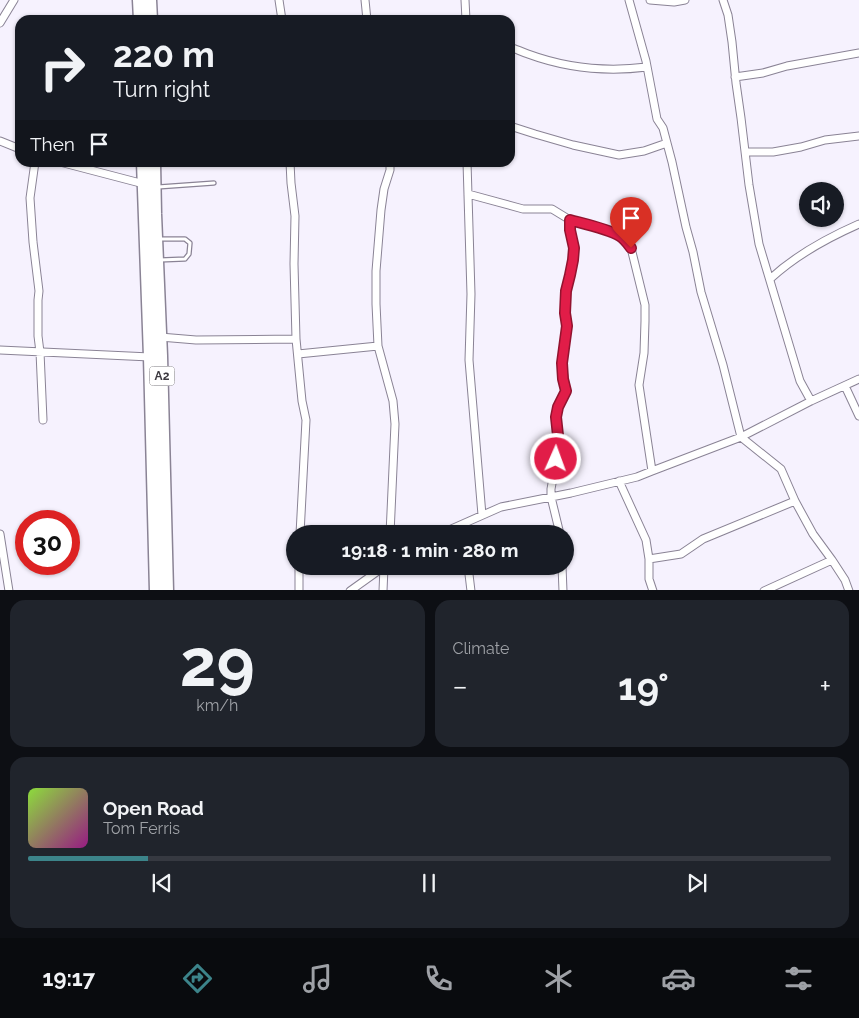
<!DOCTYPE html>
<meta charset="utf-8">
<style>
body{margin:0;font-family:Raleway,sans-serif;background:#20242c;color:#f1f3f6;height:100vh;display:flex;flex-direction:column;font-size:19px;white-space:nowrap}
*{box-sizing:border-box;margin:0}
p{font-size:16px;color:#9ea1a6}
.icon{flex:none;width:28px;height:28px;fill:none;stroke:currentColor;stroke-width:2;stroke-linecap:round;stroke-linejoin:round}
.map{position:relative;height:590px;overflow:hidden}
.panel{display:flex;flex-direction:column;gap:10px;padding:10px;background:#0d0f14;flex:1}
.panel>*{flex:none}
.hud{position:absolute;left:15px;top:15px;width:500px;height:152px;border-radius:15px;box-shadow:0 1px 4px #0004;background:#171b24;color:#f1f3f6;overflow:hidden}
.controls{position:absolute;left:799px;top:182px;display:grid;gap:10px}
.controls a{display:grid;place-items:center;width:45px;height:45px;border-radius:50%;background:#171b24;box-shadow:0 1px 4px #0004;font-size:25px}
.speed{position:absolute;left:15px;top:510px;display:flex;gap:10px;font-size:25px;font-weight:700;text-align:center}
.speed>*{display:grid;place-content:center;width:65px;height:65px;border-radius:50%;background:#171b24;box-shadow:0 1px 4px #0004;line-height:1}
.speed .limit{border:8px solid #d22;background:#fff;color:#111}
.pin{position:absolute;display:grid;place-items:center;width:42px;height:42px;color:#fff;margin:-51px -21px;border-radius:50% 50% 50% 0;rotate:-45deg;box-shadow:0 0 5px #0007}
.pin .icon{rotate:45deg}
.me{position:absolute;width:55px;margin:-28px;rotate:2deg;stroke-linejoin:round;filter:drop-shadow(0 0 4px #0008)}
.turn{display:flex;align-items:center;gap:18px;height:105px;padding:0 15px;font-size:22px}
.turn .icon{width:65px;height:65px;stroke-width:2.5}
.turn b{display:block;font-size:35px;line-height:42px}
.then{display:flex;align-items:center;height:48px;padding:0 15px;background:#0003;gap:10px;font-size:19px}
.big{font-size:38px;font-weight:700;line-height:1.1}
.panel .widget{flex:1;display:flex;flex-direction:column;justify-content:center;gap:8px;min-width:0;padding:0 18px;border-radius:15px;background:#20242c}
.panel .dial{align-items:center;gap:0}
.dial b{font-size:65px;line-height:1}
.song{display:flex;align-items:center;gap:15px}
.cover{width:60px;height:60px;border-radius:8px;background:linear-gradient(135deg,hsl(90 70% 55%),hsl(310 70% 35%))}
.played{height:5px;border-radius:2px;background:linear-gradient(90deg,#3c848a 15%,#363941 15%)}
.keys{display:flex;justify-content:space-around;direction:ltr}
.heat{display:flex;justify-content:space-between;align-items:center;font-size:28px;direction:ltr}
.panel .tiles{flex:1;display:grid;gap:10px;grid-template-columns:1fr 1fr}
.widget:last-child{grid-column:span 2}
.trip{position:absolute;left:286px;top:525px;width:288px;height:50px;border-radius:25px;background:#171b24;box-shadow:0 1px 4px #0004;font-weight:700;line-height:50px;text-align:center}
.dock{display:flex;height:80px;justify-content:space-around;align-items:center;background:#090b0e;color:#9ea1a6}
.dock .icon{width:35px;height:35px}
.dock .on{color:#3c848a}
.dock b{font-size:22px;color:#f1f3f6}
.map>svg:first-child{display:block}
</style>
<div class="map">
<svg width="859" height="591" viewBox="0 0 859 591">
<rect width="100%" height="100%" fill="#f6f2fe"/>
<g fill="none" stroke-linecap="round" stroke-linejoin="round">
<defs>
<path id="lane" d="M158,187L214,183
M160,239H185L190,243L189,254L185,259L160,260"/>
<path id="street" d="M279,0L282,20
M365,0L367,20
M465,0L466,20
M629,0L646,61L657,119L663,128L672,162L686,227L693,252L701,292L723,365L741,437L781,469L795,501L813,534L832,560L845,580L849,591
M650,0L674,2L685,0
M723,0L728,15L732,42L736,83L741,118L749,185L759,244L800,381L811,401
M0,23L14,0
M510,47C516,49 522,52 528,54C566,68 607,72 647,67
M735,77L763,73L787,66L859,53
M510,126L535,134L573,145L619,155L644,151L667,143
M0,141L20,149
M745,152H773L801,147L825,140L859,136
M35,162L30,198L33,242L39,291L38,300V336L40,352L43,420
M60,162L144,184
M290,162L291,183L295,216L294,264L296,339L302,401L306,420L300,534
M390,162V170L384,189L381,210L376,271V304L378,346L393,401L395,424L390,534
M467,162L471,294L469,360L482,515
M468,194L523,209H552L570,220L610,232L621,237L627,242L631,248L645,305V321L644,353L639,385L652,471
M770,279C796,255 827,238 859,224
M160,337L196,340L296,339
M0,350L150,357
M298,354L378,346
M845,386L859,416
M619,481L646,540L649,559V579L653,591
M0,534L9,591
M440,534L501,507L571,493L637,477L652,471L741,437L811,401L859,379
M560,534L551,497V489L559,445L556,417L558,407L566,391L562,363L567,326L565,313V291L570,275L573,260L574,248L570,230V220
M649,559L681,554L703,539L795,501
M468,566L471,591
M562,566L563,591
M299,591V566
M350,591L385,566
M383,591L384,567
M764,591L832,560"/>
<path id="highway" d="M139,0L140,20
M150,0L151,20
M143,162L150,357L156,591
M154,162L155,214L161,356L167,591"/>
</defs>
<use href="#lane" stroke="#8a8395" stroke-width="5.5"/>
<use href="#street" stroke="#8a8395" stroke-width="9"/>
<use href="#highway" stroke="#8a8395" stroke-width="15"/>
<use href="#lane" stroke="#fff" stroke-width="3"/>
<use href="#street" stroke="#fff" stroke-width="7"/>
<use href="#highway" stroke="#fff" stroke-width="12"/>
</g>
<g fill="none" stroke-linecap="round" stroke-linejoin="round">
<defs>
<path id="route" d="M556,459L559,445L556,417L558,407L566,391L563,379L562,363L567,326L565,313L566,291L570,275L573,260L574,248L570,230V220C585,224 608,229 620,236C625,239 628,244 631,248"/>
</defs>
<use href="#route" stroke="#92132f" stroke-width="12"/>
<use href="#route" stroke="#e11d48" stroke-width="9"/>
</g>
<g text-anchor="middle" stroke-width="5" stroke-linejoin="round" paint-order="stroke">
<rect fill="#fff" stroke="#77757a" stroke-width="1" x="149.5" y="366.5" width="25" height="19" rx="4"/>
<g font-size="12" font-weight="bold" fill="#3d3a41">
<text x="162" y="380">A2</text>
</g>
</g>
</svg>
<div class="controls">
<a><svg class="icon" aria-label="sound" viewBox="0 0 24 24"><path d="M4 9h4l5-4v14l-5-4H4zM17 9q2 3 0 6"/></svg></a>
</div>
<div class="speed"><div class="limit">30</div></div>
<div class="pin" style="left:631px;top:248px;background:#d93025"><svg class="icon" aria-label="arrive" viewBox="0 0 24 24"><path d="M6 21V4h12l-3 4 3 4H6"/></svg></div>
<svg class="me" style="left:556px;top:459px" viewBox="-20 -20 40 40"><circle r="17" fill="#e11d48" stroke="#fff" stroke-width="3"/><path d="M0-11L8 9 0 5-8 9z" fill="#fff"/></svg>
<div class="trip">19:18 · 1 min · 280 m</div>
<div class="hud">
<div class="turn"><svg class="icon" aria-label="right" viewBox="0 0 24 24"><path d="M7 20v-9h11M14 6l5 5-5 5"/></svg><div><b>220 m</b>Turn right</div></div>
<div class="then">Then<svg class="icon" aria-label="arrive" viewBox="0 0 24 24"><path d="M6 21V4h12l-3 4 3 4H6"/></svg></div>
</div>
</div>
<section class="panel">
<div class="tiles">
<div class="widget dial"><b>29</b><p>km/h</p></div>
<div class="widget"><p>Climate</p>
<div class="heat"><a>−</a><b class="big">19°</b><a>+</a></div>
</div>
<div class="widget">
<div class="song"><i class="cover"></i><div><b>Open Road</b><p>Tom Ferris</p></div></div>
<div class="played"></div>
<div class="keys"><svg class="icon" aria-label="previous" viewBox="0 0 24 24"><path d="M18 5L8 12l10 7zM5 5v14"/></svg><svg class="icon" aria-label="pause" viewBox="0 0 24 24"><path d="M8 5v14M16 5v14"/></svg><svg class="icon" aria-label="next" viewBox="0 0 24 24"><path d="M6 5l10 7-10 7zM19 5v14"/></svg></div>
</div>
</div>
</section>
<nav class="dock">
<b>19:17</b>
<svg class="icon on" aria-label="directions" viewBox="0 0 24 24"><path d="M12 3l9 9-9 9-9-9zM9 14v-3h6M13 9l2 2-2 2"/></svg>
<svg class="icon" aria-label="music" viewBox="0 0 24 24"><path d="M9 18V5l10-2v13"/><circle cx="6" cy="18" r="3"/><circle cx="16" cy="16" r="3"/></svg>
<svg class="icon" aria-label="phone" viewBox="0 0 24 24"><path d="M5 4h4l2 5-3 2q2 4 5 5l2-3 5 2v4C11 20 4 13 5 4z"/></svg>
<svg class="icon" aria-label="climate" viewBox="0 0 24 24"><path d="M12 3v18M4 7l16 10M4 17L20 7"/></svg>
<svg class="icon" aria-label="car" viewBox="0 0 24 24"><path d="M5 17H2v-5l4-1 3-4h7l3 4 3 1v5h-3M9 17h6M6 11h13"/><circle cx="7" cy="17" r="2"/><circle cx="17" cy="17" r="2"/></svg>
<svg class="icon" aria-label="filters" viewBox="0 0 24 24"><path d="M4 7h16M4 17h16"/><circle cx="9" cy="7" r="2"/><circle cx="15" cy="17" r="2"/></svg>
</nav>
